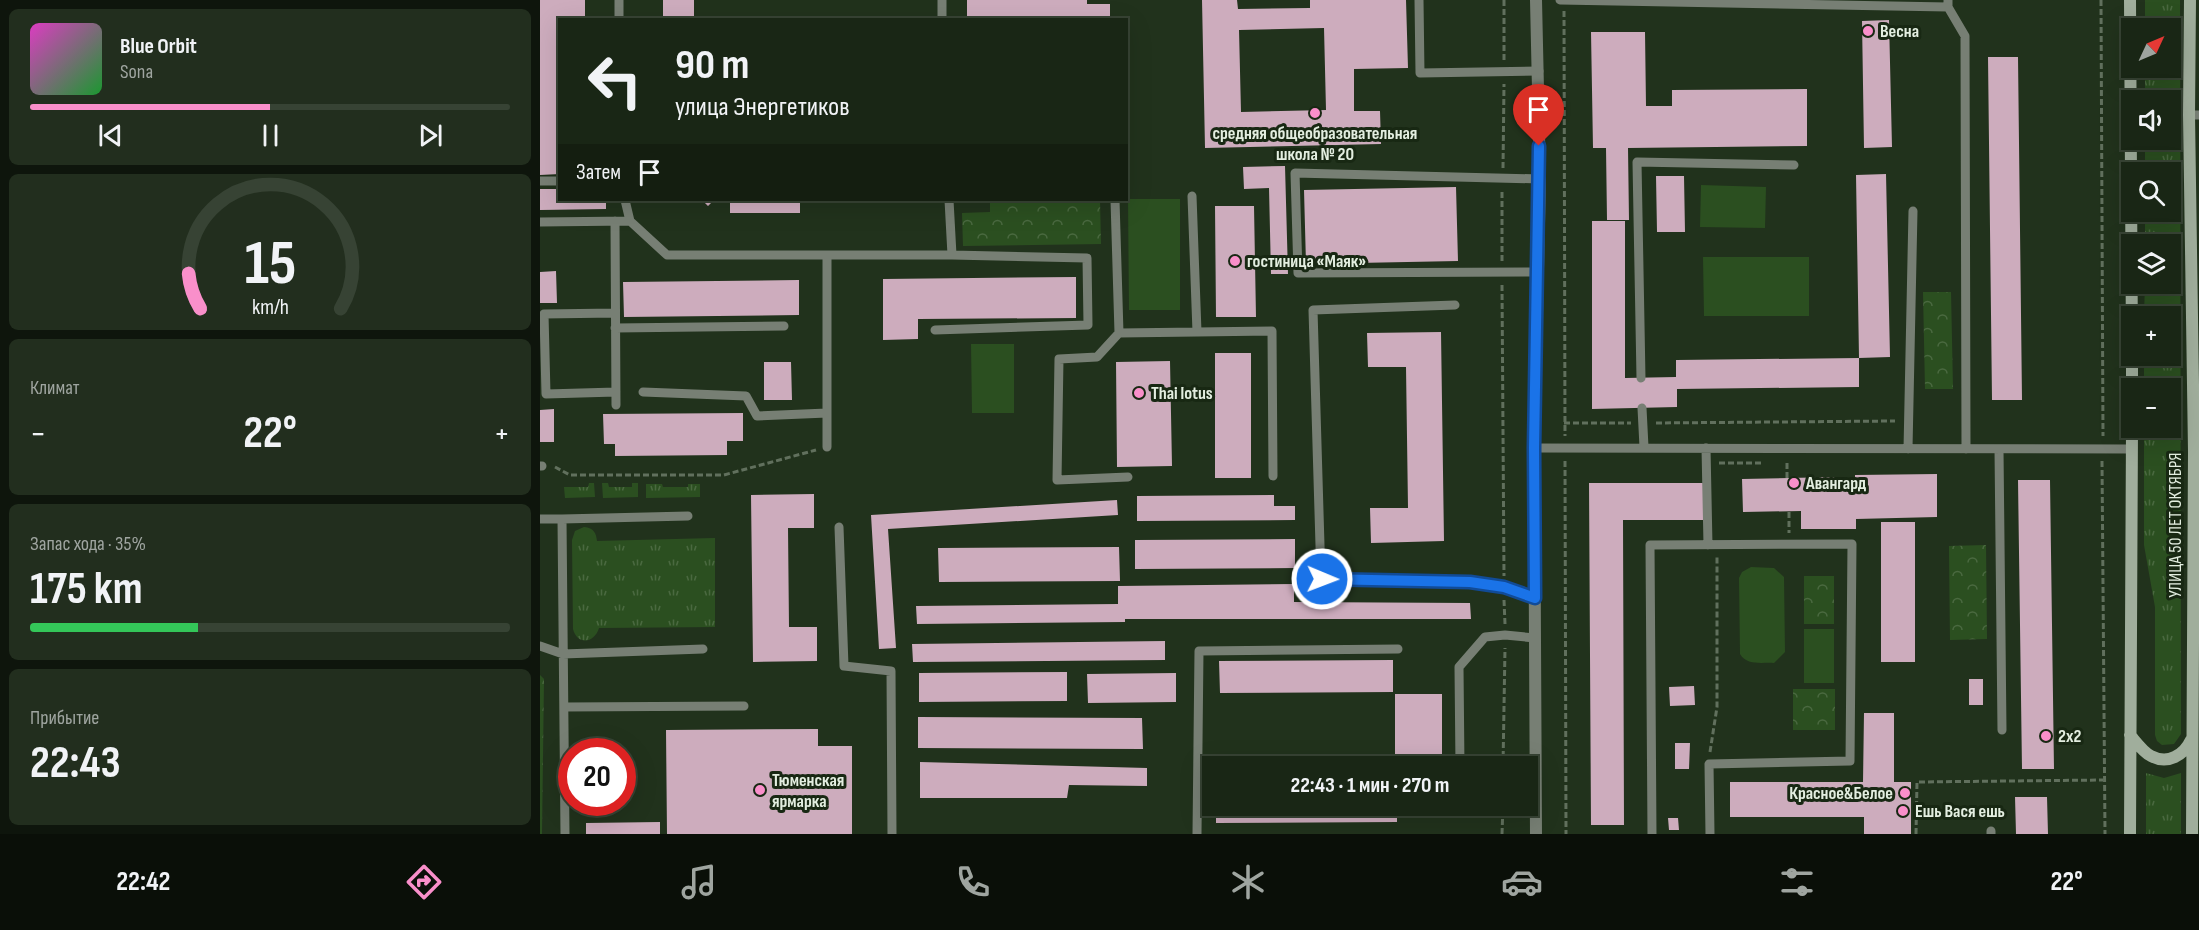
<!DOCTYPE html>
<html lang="ru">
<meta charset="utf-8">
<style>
body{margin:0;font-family:"Sofia Sans Condensed",sans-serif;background:#222e1e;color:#f1f3f6;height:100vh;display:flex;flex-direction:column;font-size:22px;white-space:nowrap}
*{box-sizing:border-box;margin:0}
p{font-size:20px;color:#9fa5a0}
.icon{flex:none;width:33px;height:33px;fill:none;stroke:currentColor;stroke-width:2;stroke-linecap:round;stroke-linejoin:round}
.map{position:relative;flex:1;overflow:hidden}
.details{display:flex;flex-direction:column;gap:9px;padding:9px;background:#0e150c;width:540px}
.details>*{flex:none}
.hud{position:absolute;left:18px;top:18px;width:570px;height:183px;border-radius:0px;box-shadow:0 6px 24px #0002,0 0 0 2px #374334;background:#192615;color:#f1f3f6;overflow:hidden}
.needle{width:39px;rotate:46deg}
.controls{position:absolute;left:1581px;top:18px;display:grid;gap:12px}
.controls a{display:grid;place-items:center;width:60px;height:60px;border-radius:0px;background:#192615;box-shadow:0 6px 24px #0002,0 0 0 2px #374334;font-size:30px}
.speed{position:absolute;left:18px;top:738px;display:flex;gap:12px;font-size:30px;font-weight:700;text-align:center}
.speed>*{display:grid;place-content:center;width:78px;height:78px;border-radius:50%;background:#192615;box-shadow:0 6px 24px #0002,0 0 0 2px #374334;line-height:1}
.speed .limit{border:9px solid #d22;background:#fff;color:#111}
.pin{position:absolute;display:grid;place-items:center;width:51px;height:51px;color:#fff;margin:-62px -26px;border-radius:50% 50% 50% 0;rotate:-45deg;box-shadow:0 0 6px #0007}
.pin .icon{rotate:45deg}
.me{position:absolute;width:66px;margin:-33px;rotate:91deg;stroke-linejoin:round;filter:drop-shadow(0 0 4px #0008)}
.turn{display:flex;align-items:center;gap:21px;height:126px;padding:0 18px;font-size:27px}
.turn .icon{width:78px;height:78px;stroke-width:2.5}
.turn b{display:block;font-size:42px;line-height:51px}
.then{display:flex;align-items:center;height:57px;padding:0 18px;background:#0003;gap:12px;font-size:22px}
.big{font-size:45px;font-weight:700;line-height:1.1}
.details .card{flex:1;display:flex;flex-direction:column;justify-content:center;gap:9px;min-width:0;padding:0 21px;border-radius:9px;background:#222e1e}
.details .dial{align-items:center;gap:0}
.dial svg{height:156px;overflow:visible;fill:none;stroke:#374334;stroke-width:7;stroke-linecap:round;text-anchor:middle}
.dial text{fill:#f1f3f6;stroke:none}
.song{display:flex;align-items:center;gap:18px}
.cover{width:72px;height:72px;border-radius:9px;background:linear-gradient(135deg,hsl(310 70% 55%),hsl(130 70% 35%))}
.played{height:6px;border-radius:3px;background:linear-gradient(90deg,#f98fca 50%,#374334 50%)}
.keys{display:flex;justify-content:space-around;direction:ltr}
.heat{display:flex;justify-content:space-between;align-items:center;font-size:33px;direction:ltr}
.charge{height:9px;border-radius:4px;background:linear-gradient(90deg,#34c759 35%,#374334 0)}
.trip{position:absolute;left:662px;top:756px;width:336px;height:60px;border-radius:0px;background:#192615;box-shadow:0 6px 24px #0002,0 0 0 2px #374334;font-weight:700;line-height:60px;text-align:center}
.tab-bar{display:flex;height:96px;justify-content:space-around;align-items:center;background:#0a0f08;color:#9fa5a0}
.tab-bar .icon{width:42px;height:42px}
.tab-bar .current{color:#f98fca}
.tab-bar b{font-size:27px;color:#f1f3f6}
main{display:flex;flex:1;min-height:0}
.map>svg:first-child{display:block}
</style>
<main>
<section class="details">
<div class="card">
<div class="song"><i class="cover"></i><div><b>Blue Orbit</b><p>Sona</p></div></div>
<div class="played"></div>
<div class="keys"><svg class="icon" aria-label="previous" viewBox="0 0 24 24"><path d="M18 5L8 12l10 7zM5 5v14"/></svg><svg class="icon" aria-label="pause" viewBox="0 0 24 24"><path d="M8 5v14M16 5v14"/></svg><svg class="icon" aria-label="next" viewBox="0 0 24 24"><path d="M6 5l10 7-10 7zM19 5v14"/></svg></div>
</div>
<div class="card dial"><svg viewBox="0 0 100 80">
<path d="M14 69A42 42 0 1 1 86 69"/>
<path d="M14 69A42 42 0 0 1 8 51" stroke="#f98fca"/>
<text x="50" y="56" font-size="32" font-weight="700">15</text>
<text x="50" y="72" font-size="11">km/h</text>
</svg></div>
<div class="card"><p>Климат</p>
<div class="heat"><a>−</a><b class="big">22°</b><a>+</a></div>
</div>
<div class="card"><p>Запас хода · 35%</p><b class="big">175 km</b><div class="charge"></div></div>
<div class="card"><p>Прибытие</p><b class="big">22:43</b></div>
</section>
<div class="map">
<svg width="1659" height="834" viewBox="0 0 1659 834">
<defs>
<pattern id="grass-tufts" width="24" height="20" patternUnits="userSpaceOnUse" patternTransform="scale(1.5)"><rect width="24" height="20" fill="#2b4f20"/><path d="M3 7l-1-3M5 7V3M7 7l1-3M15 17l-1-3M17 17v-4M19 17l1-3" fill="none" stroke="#4a6940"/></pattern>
<pattern id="park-crowns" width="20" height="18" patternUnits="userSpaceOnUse" patternTransform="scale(1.5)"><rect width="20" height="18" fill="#2b4f20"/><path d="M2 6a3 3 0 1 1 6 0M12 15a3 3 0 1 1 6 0" fill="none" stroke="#4a6940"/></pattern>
</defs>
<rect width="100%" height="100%" fill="#21321c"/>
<path fill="url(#grass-tufts)" d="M1605,0H1640L1641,734L1634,744L1622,745L1617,741L1615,735V607L1604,545V428H1630V388H1604V356H1630V316H1604L1605,284H1630V244H1605V212H1630V172H1605V140H1630V100H1605V68H1630V28H1605Z
M49,483H54L55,497L25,498L24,487H48Z
M62,483H68L69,487H92V483H98V497L63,498Z
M106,484H122L123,487H148V484H160V497L106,498Z
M44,527C54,528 56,533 57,541L175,538V627L59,628C54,644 37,645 33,629L32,540L35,531Z
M1606,773L1624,778L1641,773V834H1606Z"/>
<path fill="url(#park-crowns)" d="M450,200H560L561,244L423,246L422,213L450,212Z
M1383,292H1411L1413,389H1385Z
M1446,545L1447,639L1410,640L1409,546Z
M1264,576H1294V624H1264Z
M0,675L4,679L2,834H0Z
M1253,689H1295V730H1253Z"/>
<path fill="#2b4f20" d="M1161,185L1226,187L1225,228L1160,227Z
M588,199H640V310H589Z
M1163,257H1269V316H1164Z
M431,344H474V413H432Z
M1211,567L1234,568L1244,577L1245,652L1234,663C1222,662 1207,666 1200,654L1199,578L1202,572Z
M1264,629H1294V683H1264Z"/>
<path fill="#cdacbd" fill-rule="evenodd" d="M0,0H45V20H20V174L0,175Z
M123,0H154V20H123Z
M427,0H547V4H570V20H427Z
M662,0H697L698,9L770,8V0H866L868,68L814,69V111H840L841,144L665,148ZM784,28L786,110L701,112L699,30Z
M1349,20L1352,147L1324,148L1322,21Z
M1051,32H1105L1106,106H1132V90L1267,89V146L1088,148L1089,220H1067L1066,148H1053Z
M1448,57H1478L1482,400H1452Z
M745,166L748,274H731L729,188L704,189L703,167Z
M1346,174L1350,357L1319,358L1316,175Z
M1116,176H1144L1145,232H1117Z
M916,187L918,261L766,264L764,190Z
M0,189H20V200H66V209L0,210Z
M162,200H174L168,206Z
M190,200H260V213H190Z
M675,206H714L716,317H676Z
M1052,221H1085V378L1136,377V360L1319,358V387L1137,389V407L1052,409Z
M16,271L17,303H0V272Z
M536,277V318L378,319V339L343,340V279Z
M259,280V315L84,317L83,282Z
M901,332L904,541L831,543L830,508H868L866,367H828L827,333Z
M675,353H711V478H675Z
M630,361L632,466L577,467L576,362Z
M224,362H251L252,400H224Z
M14,409V442H0V410Z
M203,413V441H187V455L75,456V444H64L63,414Z
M1397,474V517L1316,519V529H1261V511L1203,512L1202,479L1295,477V483H1315V475Z
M1478,480H1510L1514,769H1482Z
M1049,483H1163L1164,520H1083L1084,825H1051Z
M274,494V528H248L249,627H277V661L213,662L211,495Z
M734,495V506H755V520L597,521V496Z
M577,500L578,515L348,529L356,648L339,649L331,515Z
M1341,522H1375V662H1341Z
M755,539V568L595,569V540Z
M579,547L580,581L399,582L398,548Z
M754,584V602L930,603L931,619H585V622L377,624L376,606L578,604V586Z
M625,641V660L373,662L372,644Z
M853,660V692L680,693L679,661Z
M527,672V701L379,702V673Z
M636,673V702L548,703L547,674Z
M1429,679H1443V705H1429Z
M1154,686L1155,705L1130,706L1129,687Z
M855,694H902V766H855Z
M1324,713H1354V782H1371V834H1324V817H1190V782H1323Z
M378,717L602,718L603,749L378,748Z
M278,729V746H312V834H127L126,730Z
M1135,743H1150L1149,769H1135Z
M380,762L607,768V786L529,785L527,798H380Z
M1475,797H1507L1508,834H1476Z
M676,806H857V822L676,823Z
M1128,818H1138L1139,830H1129Z
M120,822V834H46V823Z"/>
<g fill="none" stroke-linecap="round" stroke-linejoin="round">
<path stroke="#61705d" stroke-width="3" stroke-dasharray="6 3" stroke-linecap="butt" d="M964,0V60
M1561,0L1563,436
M1024,11L1025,436
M963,168L964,84
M962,261V189
M962,285L964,576
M1024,423H1091
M1116,423L1355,421
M1025,461L1026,834
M1562,461L1565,834
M1179,463H1224
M1247,463V478
M15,467L30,475H184L276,450
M1249,512V533
M964,600L965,624
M1170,752L1177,707V555
M963,766L965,648
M962,834L963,806
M1376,834L1377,782L1563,780"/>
<path stroke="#777f74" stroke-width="9" d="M79,0V20
M402,0V20
M879,0L880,73L999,71
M1020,0L1408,7
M1408,0V7L1425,36L1426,449
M1649,115H1659
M0,181H20
M409,200L412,255
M575,200L579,333L657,332L652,196
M75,221L76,405
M90,221L127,255H412L547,258L548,325L395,330
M0,222L90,221L85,200
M287,256V447
M996,272L758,273L755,173L1000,179
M915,305L773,310L781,579L930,582L964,587L995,598
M75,313L4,314L6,394L76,392
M75,328L244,326
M657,332L732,331L733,476
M579,333L557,357L519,359L517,480L588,477
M1101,378L1097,162L1254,165
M103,392L206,396L217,416L287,413
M1102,408L1104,447
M994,448L1592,449
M1166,448L1168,545
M1368,449L1373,211
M1459,449L1462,730
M0,466H2
M0,519H22L25,834
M22,519L148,516
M299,527L304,666L351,671L352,834
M0,646L23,654L163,649
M24,707L204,706
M920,766L919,667L945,637L965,635L995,638
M1451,831V834
M657,834L659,651L858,649
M1112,834L1110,545L1312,544L1310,761L1169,764L1170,834"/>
<path stroke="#777f74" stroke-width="12" d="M996,834L994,448L1000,179L996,0"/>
<path stroke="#a0ae9c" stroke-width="12" d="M1590,0L1592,353
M1650,0L1649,115L1654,452L1652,834
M1592,356V388
M1590,735C1596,742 1603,752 1611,756C1628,765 1644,755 1651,740
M1590,834L1592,428"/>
</g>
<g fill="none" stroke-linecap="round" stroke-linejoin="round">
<defs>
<path id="route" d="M782,579L930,582L964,587L995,598L994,448L999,146"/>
</defs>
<use href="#route" stroke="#114b97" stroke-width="15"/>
<use href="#route" stroke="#1a73e8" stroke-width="10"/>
</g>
<g fill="#f98fca" stroke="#182813" stroke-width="2">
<circle cx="1328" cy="31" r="6"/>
<circle cx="775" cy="113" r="6"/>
<circle cx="695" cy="261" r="6"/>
<circle cx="599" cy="393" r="6"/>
<circle cx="1254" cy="483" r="6"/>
<circle cx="1506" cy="736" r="6"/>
<circle cx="220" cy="790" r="6"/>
<circle cx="1365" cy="793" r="6"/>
<circle cx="1363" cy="811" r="6"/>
</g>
<g text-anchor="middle" stroke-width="6" stroke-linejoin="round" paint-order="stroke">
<g font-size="18" font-weight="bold" fill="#e3eee0" stroke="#182813" text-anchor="start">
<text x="1340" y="37">Весна</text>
<text x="775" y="139" text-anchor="middle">средняя общеобразовательная<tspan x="775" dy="21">школа № 20</tspan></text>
<text x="707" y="267">гостиница «Маяк»</text>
<text x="611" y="399">Thai lotus</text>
<text x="1266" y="489">Авангард</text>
<text x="1518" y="742">2х2</text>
<text x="232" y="786">Тюменская<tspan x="232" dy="21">ярмарка</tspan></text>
<text x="1353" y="799" text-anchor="end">Красное&amp;Белое</text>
<text x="1375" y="817">Ешь Вася ешь</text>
</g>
<g font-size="18" fill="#e3eee0" stroke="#182813">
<text transform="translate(1635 525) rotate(-90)" y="6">УЛИЦА 50 ЛЕТ ОКТЯБРЯ</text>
</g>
</g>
</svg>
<div class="controls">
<a><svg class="needle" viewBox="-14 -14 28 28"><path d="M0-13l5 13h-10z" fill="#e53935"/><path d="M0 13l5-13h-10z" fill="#9fa5a0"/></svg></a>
<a><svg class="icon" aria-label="sound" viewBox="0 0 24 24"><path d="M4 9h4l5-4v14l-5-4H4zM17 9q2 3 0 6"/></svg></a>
<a><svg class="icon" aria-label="search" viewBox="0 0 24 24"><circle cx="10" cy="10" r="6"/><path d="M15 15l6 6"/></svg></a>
<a><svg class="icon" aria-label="layers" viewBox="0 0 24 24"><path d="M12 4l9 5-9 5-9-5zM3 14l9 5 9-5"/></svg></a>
<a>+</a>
<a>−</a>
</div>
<div class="speed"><div class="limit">20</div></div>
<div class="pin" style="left:999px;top:146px;background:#d93025"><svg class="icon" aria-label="arrive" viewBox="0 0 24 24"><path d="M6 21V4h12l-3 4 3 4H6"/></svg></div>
<svg class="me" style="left:782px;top:579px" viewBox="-20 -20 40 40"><circle r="17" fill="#1a73e8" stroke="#fff" stroke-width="3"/><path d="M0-11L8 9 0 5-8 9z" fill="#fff"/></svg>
<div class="trip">22:43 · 1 мин · 270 m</div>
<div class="hud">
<div class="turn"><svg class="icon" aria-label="left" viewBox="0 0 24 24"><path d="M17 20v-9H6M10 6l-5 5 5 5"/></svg><div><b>90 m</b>улица Энергетиков</div></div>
<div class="then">Затем<svg class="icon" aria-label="arrive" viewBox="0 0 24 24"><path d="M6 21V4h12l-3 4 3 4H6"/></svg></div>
</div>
</div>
</main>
<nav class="tab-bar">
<b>22:42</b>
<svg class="icon current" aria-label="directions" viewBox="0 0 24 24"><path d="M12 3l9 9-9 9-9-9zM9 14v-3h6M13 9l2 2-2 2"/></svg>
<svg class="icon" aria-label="music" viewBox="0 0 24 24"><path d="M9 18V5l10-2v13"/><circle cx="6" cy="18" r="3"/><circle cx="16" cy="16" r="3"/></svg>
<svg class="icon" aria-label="phone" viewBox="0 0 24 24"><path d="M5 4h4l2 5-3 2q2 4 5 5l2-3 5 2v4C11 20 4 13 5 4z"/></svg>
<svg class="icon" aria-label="climate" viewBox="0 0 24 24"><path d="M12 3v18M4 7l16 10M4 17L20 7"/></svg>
<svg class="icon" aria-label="car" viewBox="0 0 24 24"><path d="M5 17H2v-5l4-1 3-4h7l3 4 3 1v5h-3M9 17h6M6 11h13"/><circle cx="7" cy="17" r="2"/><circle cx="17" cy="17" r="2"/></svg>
<svg class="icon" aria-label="filters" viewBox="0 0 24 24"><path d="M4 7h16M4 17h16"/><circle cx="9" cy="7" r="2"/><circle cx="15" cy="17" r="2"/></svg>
<b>22°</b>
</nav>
